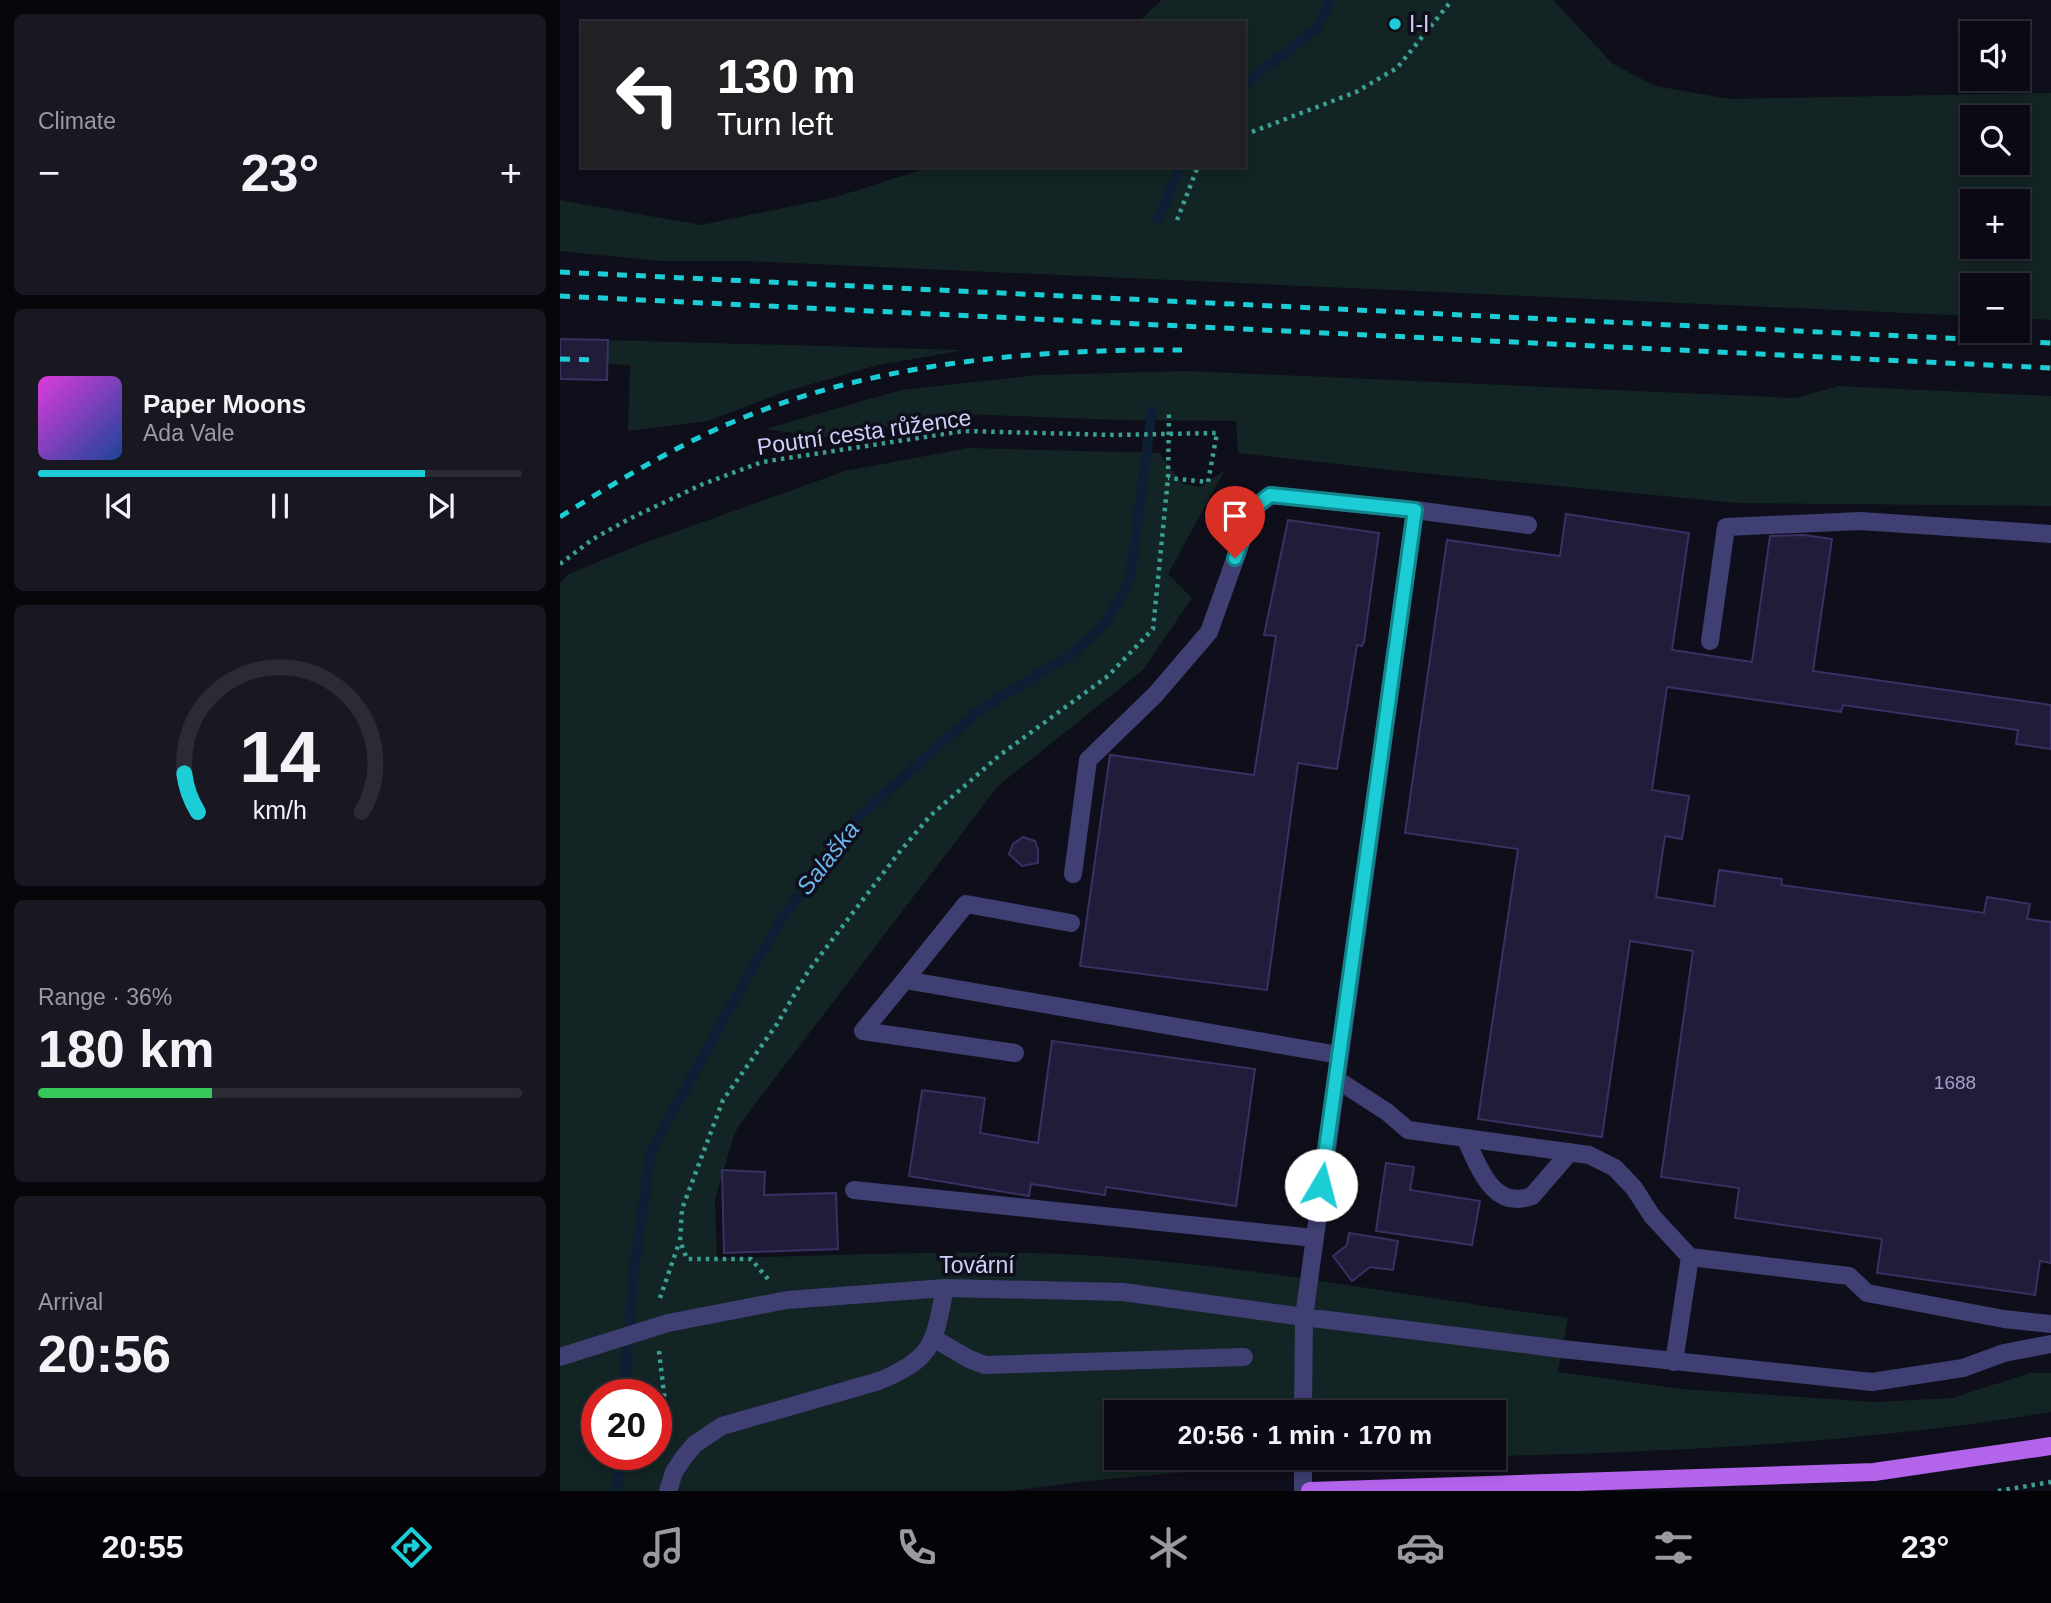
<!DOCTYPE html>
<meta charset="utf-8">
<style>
body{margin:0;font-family:Arial,sans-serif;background:#191822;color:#f1f3f6;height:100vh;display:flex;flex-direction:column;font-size:26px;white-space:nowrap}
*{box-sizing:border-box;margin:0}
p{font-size:23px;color:#9a9aa0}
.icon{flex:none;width:38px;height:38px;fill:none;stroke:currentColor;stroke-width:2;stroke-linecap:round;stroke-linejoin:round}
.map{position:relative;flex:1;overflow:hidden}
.sheet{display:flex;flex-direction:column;gap:14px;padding:14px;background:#06060b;width:560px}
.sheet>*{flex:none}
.top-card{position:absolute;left:21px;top:21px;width:665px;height:147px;border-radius:0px;box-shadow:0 4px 10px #0003,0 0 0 2px #2b2b34;background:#202124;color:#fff;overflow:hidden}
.tools{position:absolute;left:1400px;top:21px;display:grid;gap:14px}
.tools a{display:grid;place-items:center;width:70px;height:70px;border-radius:0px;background:#0b0a14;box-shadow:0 4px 10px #0003,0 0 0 2px #2b2b34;font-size:35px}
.speed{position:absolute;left:21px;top:1379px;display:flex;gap:14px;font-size:35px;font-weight:700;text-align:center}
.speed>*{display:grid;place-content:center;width:91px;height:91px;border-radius:50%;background:#0b0a14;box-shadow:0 4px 10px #0003,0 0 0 2px #2b2b34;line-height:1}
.speed .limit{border:10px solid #d22;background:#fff;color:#111}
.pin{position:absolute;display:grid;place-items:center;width:60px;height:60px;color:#fff;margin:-72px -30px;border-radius:50% 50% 50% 0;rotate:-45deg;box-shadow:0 0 7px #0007}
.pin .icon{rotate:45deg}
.me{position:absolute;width:77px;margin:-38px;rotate:8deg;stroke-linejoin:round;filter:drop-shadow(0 0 5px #0008)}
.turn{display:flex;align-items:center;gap:24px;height:147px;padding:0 21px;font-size:32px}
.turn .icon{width:91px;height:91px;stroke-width:2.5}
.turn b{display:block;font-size:49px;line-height:60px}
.big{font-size:52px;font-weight:700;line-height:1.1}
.sheet .card{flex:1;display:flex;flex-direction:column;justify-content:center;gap:10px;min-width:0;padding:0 24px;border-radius:10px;background:#191822}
.sheet .dial{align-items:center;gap:0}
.dial svg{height:182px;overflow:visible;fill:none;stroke:#2b2b34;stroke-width:7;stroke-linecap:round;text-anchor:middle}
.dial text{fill:#f1f3f6;stroke:none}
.song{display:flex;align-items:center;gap:21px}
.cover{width:84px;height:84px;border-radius:10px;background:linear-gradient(135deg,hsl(300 70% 55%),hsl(220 70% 35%))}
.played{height:7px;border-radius:4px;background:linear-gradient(90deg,#1ccdd6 80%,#2b2b34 80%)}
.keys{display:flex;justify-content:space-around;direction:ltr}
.heat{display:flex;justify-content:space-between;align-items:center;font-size:38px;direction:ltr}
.charge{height:10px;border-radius:5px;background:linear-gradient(90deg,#34c759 36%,#2b2b34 0)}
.trip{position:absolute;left:544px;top:1400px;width:402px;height:70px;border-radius:0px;background:#0b0a14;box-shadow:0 4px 10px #0003,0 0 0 2px #2b2b34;font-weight:700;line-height:70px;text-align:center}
.menu{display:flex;height:112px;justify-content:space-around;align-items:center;background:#040408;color:#9a9aa0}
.menu .icon{width:49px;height:49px}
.menu .selected{color:#1ccdd6}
.menu b{font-size:32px;color:#f1f3f6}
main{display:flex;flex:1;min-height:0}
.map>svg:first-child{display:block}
</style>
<main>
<section class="sheet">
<div class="card"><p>Climate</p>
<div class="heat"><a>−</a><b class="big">23°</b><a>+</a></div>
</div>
<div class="card">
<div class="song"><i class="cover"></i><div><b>Paper Moons</b><p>Ada Vale</p></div></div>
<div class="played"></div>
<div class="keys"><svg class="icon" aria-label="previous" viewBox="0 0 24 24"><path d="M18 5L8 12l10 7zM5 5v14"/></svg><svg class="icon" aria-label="pause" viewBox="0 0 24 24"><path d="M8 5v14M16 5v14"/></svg><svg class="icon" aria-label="next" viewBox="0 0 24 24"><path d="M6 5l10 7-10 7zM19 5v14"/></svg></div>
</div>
<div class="card dial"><svg viewBox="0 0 100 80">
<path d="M14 69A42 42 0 1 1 86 69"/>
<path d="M14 69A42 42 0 0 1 8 52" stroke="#1ccdd6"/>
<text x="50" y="56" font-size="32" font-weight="700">14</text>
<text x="50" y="72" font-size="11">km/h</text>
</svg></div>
<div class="card"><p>Range · 36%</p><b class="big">180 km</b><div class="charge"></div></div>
<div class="card"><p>Arrival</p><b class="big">20:56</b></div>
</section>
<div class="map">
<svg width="1491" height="1491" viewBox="0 0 1491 1491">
<rect width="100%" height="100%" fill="#0f0e1b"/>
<path fill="#122423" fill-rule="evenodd" d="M602,0H993L1053,64L1095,86L1171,99L1491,93V320L1458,318V285H1412V316L186,261H99L0,251V200L141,225L276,197L373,166H684V23H577ZM1412,117H1458V163H1412ZM1412,201H1458V247H1412Z
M48,340L367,349L405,350L318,365L224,392L148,421L68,431L70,365L47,364Z
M629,371L1235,398L1279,386L1491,396V506L1177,503L840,471L678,453L676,421L556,420L404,414L265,437L205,429L341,390L479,375Z
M408,448L599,453L623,484L640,487L665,470L608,574L632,598L583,670L438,786L180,1124L174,1135L155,1200L157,1258C283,1256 411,1248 537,1256C696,1266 851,1297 1008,1318L998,1372L1122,1389L1315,1402L1392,1398L1470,1373H1491V1412C1309,1442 1119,1452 935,1456L934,1412H556V1458H835L659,1469L528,1481L450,1491H0V583L9,574L76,546L285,471ZM37,1395H96V1454H37Z"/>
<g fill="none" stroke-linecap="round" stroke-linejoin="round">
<path stroke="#0e1e34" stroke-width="10" d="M684,85L757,28L770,0
M598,219L621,166
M64,1395L74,1270L91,1151L177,995L224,915L296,819L418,711L515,652L547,621L570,579L592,410
M57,1491L60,1454"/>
</g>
<path fill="#211c3a" stroke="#393163" stroke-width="2" d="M0,339L48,340L47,380L0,379Z
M1006,514L1129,533L1112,650L1192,662L1210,536L1244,535L1272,539L1253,671L1491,705V749L1456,744L1458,730L1283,705L1281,712L1107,687L1092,790L1129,796L1122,839L1105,836L1096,897L1154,906L1159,870L1222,879L1221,885L1424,913L1427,897L1470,904L1467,919L1491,922V1263L1480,1261L1475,1295L1317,1273L1322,1239L1175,1218L1179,1188L1101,1177L1133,951L1070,941L1042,1137L918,1119L958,849L845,833L887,540L1000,556Z
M728,520L819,533L804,642L802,646L797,645L777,769L738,763L707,990L520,966L550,755L694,775L716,636L704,635Z
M463,837L475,841L478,850V863L462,866L449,854L453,844Z
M492,1041L695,1069L676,1206L546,1187L545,1195L471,1184L469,1196L349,1176L362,1090L425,1098L420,1133L478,1143Z
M826,1163L854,1167L850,1190L920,1201L912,1245L816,1231Z
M162,1170L205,1172L204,1195L276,1193L278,1249L164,1253Z
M789,1233L838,1241L833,1270L810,1267L792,1281L773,1256L787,1245Z"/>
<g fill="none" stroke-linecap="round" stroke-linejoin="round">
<path stroke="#3c9f95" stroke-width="4.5" stroke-dasharray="3.5 5" stroke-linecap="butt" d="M684,135L796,92L837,68L892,0
M617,220L638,166
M0,564L33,539L69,519L143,484L202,462L404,431L555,435L657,433L648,482L608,478
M208,1279L191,1259H127L120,1241L122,1209L163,1100L217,1024L249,970L337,855L370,816L440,755L548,676L593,629L608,478L609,413
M100,1298L119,1243
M99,1351L109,1436
M1438,1491L1491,1482"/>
<path stroke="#3f3f74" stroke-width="18" d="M855,510L968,525
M1150,641L1166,527L1300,521L1491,534
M513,874L528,760L595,695L649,632L693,509L711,495L855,510L744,1317L1002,1349L1312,1382L1403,1368L1444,1353L1491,1344
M511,923L406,904L345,980L779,1055
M345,980L303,1031L455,1053
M776,1079L827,1112L848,1130L1029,1155L1055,1168L1074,1188L1092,1216L1130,1257
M905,1138C919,1166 932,1211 972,1196L1010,1152
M294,1190L754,1238
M375,1339L409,1359L425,1365L684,1357
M1114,1362L1130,1257L1289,1276L1307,1293L1444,1319L1491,1324"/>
<path stroke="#3f3f74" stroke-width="18" d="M0,1357L108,1323L227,1300L385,1288L563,1292L744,1317L743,1412
M108,1491L114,1472L124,1457L135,1444L162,1426L319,1381C375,1358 374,1342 385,1288
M743,1491V1458"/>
<path stroke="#b264ea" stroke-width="18" d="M750,1491L1314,1472L1491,1446"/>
<path stroke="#1ccdd6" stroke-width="5" stroke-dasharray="10 9" stroke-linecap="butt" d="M0,272L1491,343
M0,296L1491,368
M0,359L35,360
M0,517C54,483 109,450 168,424C309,363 469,349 622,350"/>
</g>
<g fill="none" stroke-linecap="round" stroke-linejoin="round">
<defs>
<path id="route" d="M675,558L692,509L710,495L855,510L761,1185"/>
</defs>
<use href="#route" stroke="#12858b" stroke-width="18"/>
<use href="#route" stroke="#1ccdd6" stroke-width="12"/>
</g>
<circle fill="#1ccdd6" stroke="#0f0e1b" stroke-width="2.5" cx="835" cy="24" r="7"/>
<g text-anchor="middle" stroke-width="7" stroke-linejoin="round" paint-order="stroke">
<g font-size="19" fill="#a5a2c9">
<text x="1395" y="1089">1688</text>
</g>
<g font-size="23" fill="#d1cef9" stroke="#0f0e1b" text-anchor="start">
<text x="849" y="32">I-I</text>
</g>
<g font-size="23" fill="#d1cef9" stroke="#0f0e1b">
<text transform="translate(304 432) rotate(-8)" y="8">Poutní cesta růžence</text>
<text x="417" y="1273">Tovární</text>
</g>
<g font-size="24" font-style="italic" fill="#6ab5eb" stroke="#0f0e1b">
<text transform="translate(268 858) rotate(-52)" y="8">Salaška</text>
</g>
</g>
</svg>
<div class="tools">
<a><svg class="icon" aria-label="sound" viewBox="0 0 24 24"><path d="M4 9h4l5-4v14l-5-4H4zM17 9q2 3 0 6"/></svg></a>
<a><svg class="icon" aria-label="search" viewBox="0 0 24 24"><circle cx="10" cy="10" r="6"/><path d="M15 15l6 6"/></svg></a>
<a>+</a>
<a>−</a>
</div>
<div class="speed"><div class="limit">20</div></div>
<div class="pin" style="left:675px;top:558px;background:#d93025"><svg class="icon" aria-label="arrive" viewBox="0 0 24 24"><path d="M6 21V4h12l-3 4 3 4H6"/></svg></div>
<svg class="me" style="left:761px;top:1185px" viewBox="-20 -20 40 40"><circle r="19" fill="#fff"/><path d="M0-13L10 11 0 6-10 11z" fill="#1ccdd6"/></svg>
<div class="trip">20:56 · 1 min · 170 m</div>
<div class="top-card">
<div class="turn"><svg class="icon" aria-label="left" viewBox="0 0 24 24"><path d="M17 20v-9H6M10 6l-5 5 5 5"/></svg><div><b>130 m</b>Turn left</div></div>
</div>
</div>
</main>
<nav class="menu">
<b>20:55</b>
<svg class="icon selected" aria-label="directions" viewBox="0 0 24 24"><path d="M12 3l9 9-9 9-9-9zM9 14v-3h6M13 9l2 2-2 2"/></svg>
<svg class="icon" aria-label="music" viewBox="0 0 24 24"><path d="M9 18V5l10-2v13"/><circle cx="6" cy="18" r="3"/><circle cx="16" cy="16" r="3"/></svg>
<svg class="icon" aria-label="phone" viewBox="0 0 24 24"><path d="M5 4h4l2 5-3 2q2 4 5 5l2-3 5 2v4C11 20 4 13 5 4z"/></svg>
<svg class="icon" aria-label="climate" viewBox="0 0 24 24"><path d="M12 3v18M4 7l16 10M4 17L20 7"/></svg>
<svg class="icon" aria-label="car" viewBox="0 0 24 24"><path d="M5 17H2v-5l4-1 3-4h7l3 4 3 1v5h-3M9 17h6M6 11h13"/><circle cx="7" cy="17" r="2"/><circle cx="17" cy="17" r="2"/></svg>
<svg class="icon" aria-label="filters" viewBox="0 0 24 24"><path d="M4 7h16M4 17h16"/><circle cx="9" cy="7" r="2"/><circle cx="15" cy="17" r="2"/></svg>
<b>23°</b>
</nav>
